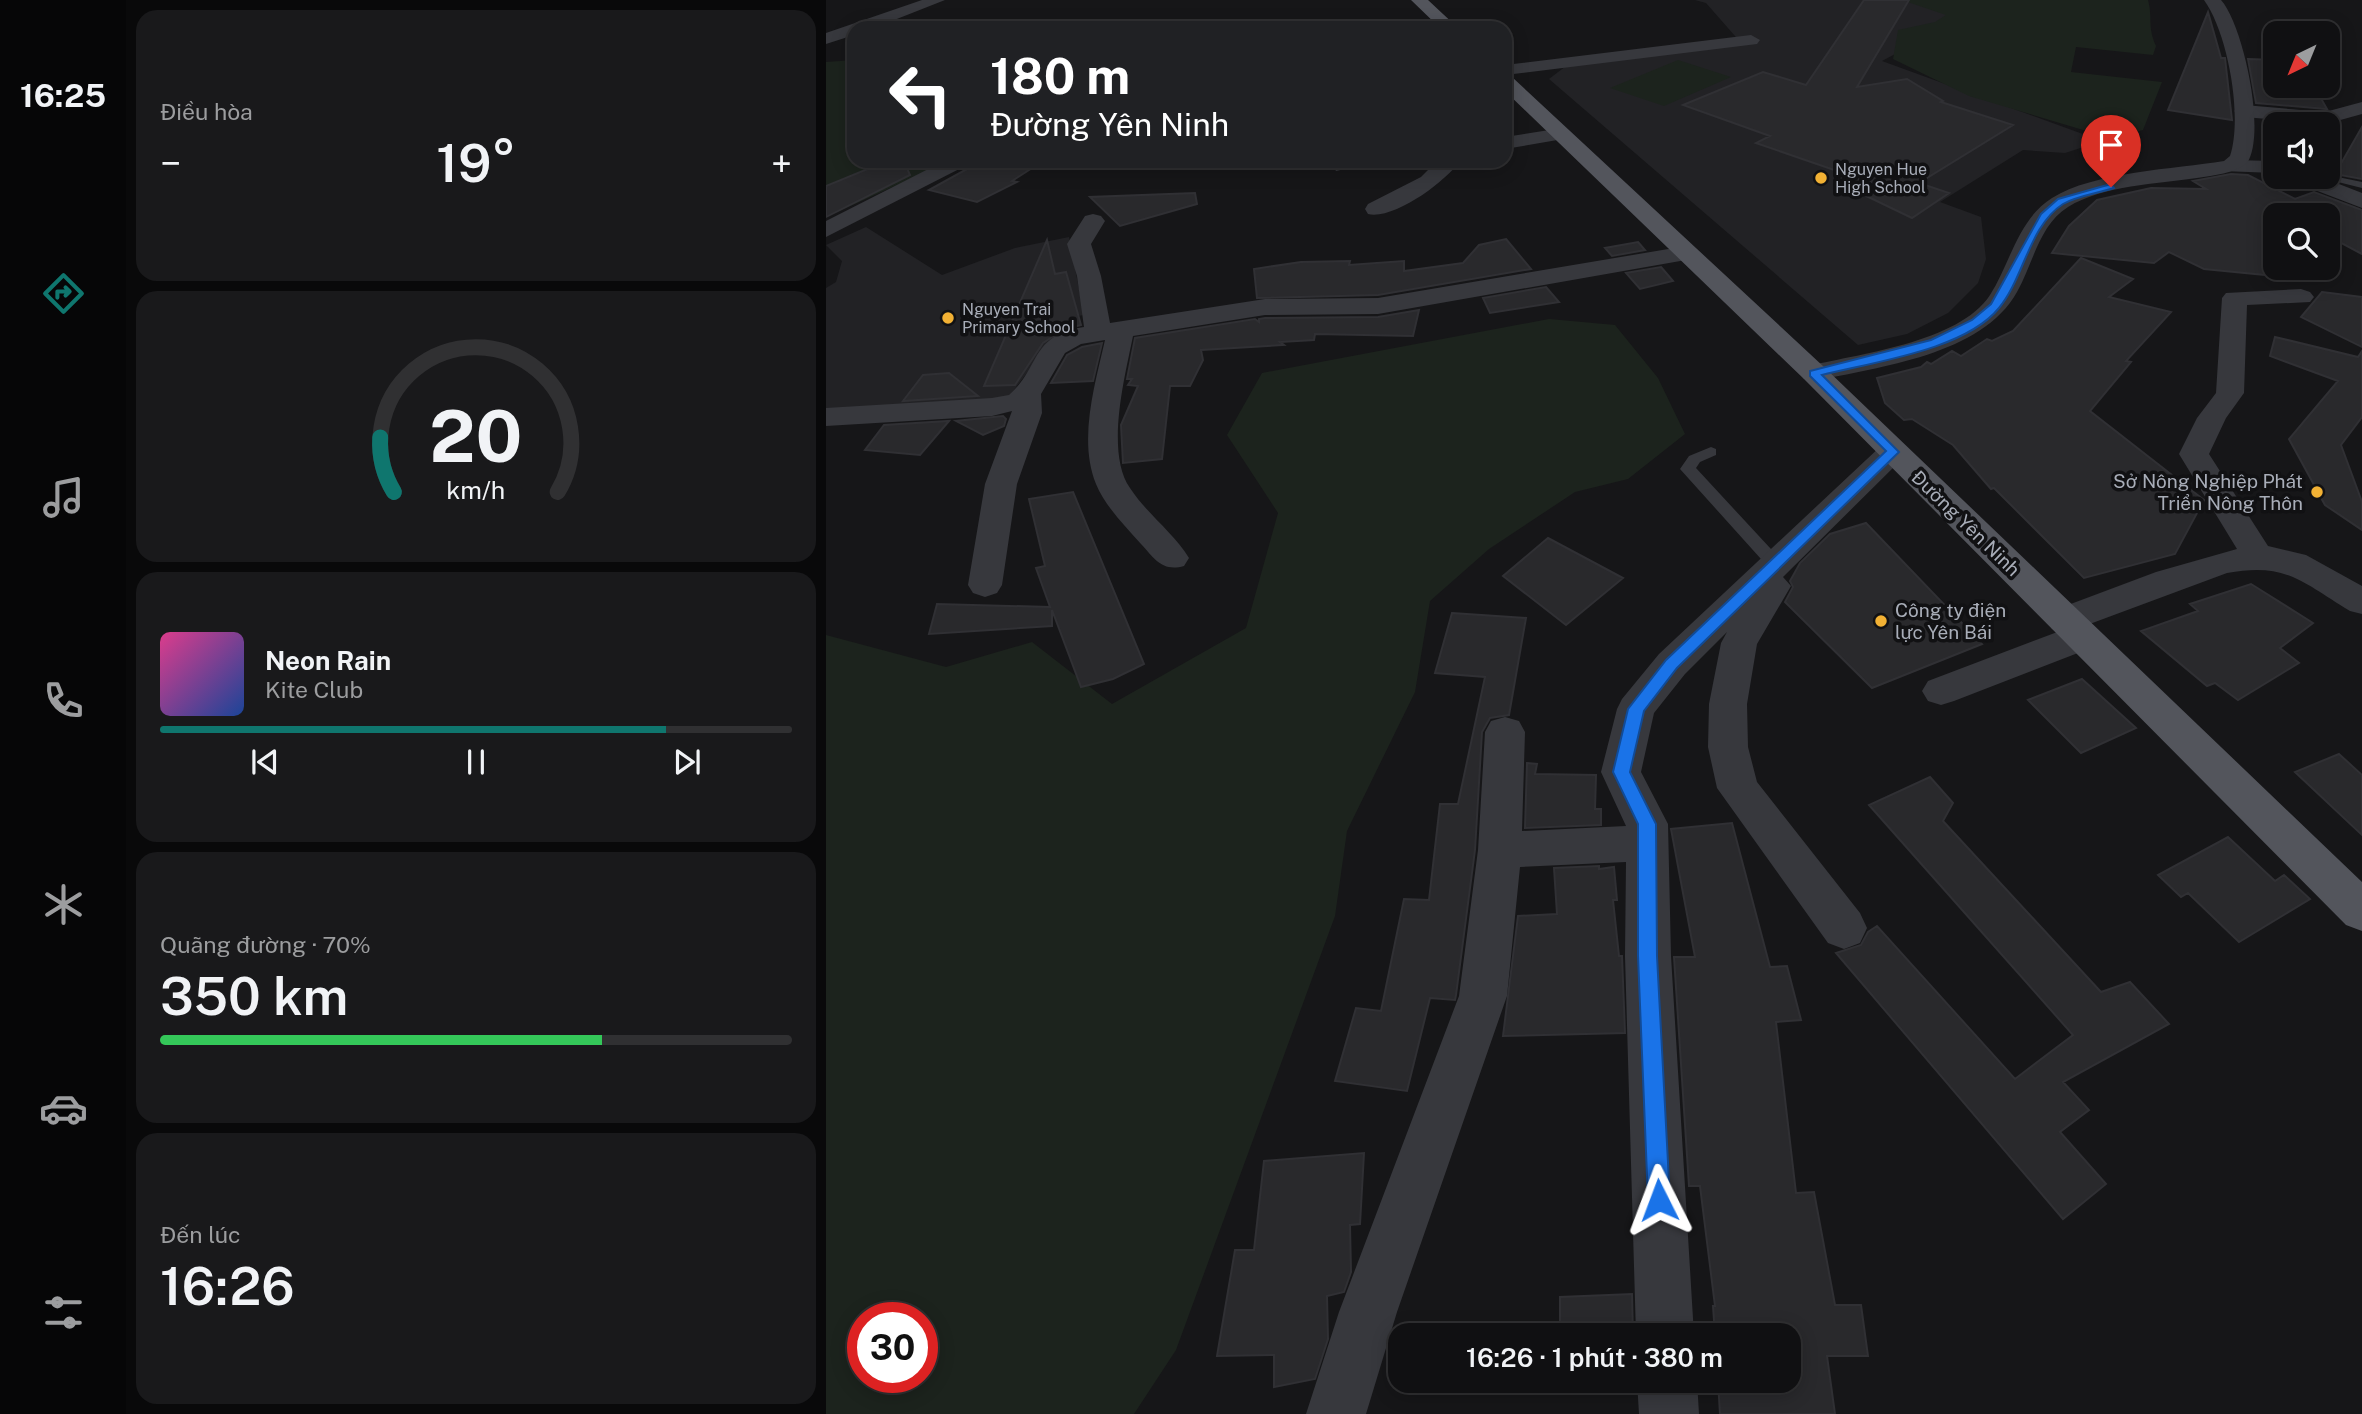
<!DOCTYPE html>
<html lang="vi">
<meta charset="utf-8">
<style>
body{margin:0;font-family:"Public Sans",sans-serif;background:#19191b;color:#f1f3f6;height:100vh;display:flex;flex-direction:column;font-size:26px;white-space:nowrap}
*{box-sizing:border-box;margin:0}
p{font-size:23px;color:#9c9d9f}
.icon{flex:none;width:38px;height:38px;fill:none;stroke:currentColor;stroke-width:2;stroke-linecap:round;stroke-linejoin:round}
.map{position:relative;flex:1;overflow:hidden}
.side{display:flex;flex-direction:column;gap:10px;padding:10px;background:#09090a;width:700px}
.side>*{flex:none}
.hud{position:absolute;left:21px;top:21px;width:665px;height:147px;border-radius:21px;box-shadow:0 4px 18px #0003,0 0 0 2px #303032;background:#202124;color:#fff;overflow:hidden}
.needle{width:46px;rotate:223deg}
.tools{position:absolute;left:1437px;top:21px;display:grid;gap:14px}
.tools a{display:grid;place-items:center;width:77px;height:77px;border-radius:14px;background:#101012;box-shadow:0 4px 18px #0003,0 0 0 2px #303032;font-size:35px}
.speed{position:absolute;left:21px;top:1302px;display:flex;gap:14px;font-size:35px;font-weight:700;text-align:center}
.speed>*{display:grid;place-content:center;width:91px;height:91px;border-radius:50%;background:#101012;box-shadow:0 4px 18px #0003,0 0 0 2px #303032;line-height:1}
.speed .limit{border:10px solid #d22;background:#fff;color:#111}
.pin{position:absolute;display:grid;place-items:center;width:60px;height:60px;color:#fff;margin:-72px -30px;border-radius:50% 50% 50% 0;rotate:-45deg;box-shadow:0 0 7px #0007}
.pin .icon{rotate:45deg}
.me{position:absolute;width:77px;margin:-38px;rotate:357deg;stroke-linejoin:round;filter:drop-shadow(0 0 5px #0008)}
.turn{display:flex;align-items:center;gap:24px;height:147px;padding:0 28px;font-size:32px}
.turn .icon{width:91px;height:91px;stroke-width:2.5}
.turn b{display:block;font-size:49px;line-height:60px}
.big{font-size:52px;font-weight:600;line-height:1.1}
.side .card{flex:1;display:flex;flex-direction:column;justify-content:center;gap:10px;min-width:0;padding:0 24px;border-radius:21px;background:#19191b}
.side .dial{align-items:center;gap:0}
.dial svg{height:182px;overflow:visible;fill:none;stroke:#303032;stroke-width:7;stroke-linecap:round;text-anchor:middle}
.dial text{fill:#f1f3f6;stroke:none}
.song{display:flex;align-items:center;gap:21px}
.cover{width:84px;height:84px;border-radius:10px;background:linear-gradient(135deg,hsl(330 70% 55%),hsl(220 70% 35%))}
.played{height:7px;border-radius:4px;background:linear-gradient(90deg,#0f766e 80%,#303032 80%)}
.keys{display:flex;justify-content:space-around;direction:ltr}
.heat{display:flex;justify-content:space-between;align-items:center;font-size:38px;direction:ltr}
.charge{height:10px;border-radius:5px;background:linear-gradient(90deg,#34c759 70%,#303032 0)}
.trip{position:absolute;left:562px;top:1323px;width:413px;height:70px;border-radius:21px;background:#101012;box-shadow:0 4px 18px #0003,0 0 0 2px #303032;font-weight:600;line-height:70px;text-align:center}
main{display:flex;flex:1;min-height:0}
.tab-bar{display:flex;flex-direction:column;width:126px;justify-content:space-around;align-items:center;background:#060607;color:#9c9d9f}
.tab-bar .icon{width:49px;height:49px}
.tab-bar .selected{color:#0f766e}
.tab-bar b{font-size:32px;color:#f1f3f6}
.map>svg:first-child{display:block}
</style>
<main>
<nav class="tab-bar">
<b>16:25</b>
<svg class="icon selected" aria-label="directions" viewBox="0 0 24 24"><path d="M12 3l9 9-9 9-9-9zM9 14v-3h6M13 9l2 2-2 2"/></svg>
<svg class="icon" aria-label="music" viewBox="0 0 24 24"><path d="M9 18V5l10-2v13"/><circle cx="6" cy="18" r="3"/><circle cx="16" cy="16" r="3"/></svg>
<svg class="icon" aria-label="phone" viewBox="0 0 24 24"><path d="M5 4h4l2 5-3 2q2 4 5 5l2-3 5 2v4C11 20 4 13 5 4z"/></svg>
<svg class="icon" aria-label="climate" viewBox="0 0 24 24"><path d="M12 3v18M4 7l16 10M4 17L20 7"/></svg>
<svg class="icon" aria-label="car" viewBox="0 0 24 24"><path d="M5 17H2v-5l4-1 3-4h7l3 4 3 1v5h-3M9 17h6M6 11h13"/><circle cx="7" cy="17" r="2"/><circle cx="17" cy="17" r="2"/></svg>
<svg class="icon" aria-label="filters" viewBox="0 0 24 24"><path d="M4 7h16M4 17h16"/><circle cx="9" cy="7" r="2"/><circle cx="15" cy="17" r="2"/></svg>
</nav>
<section class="side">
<div class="card"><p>Điều hòa</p>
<div class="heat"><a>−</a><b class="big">19°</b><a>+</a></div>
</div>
<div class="card dial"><svg viewBox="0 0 100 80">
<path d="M14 69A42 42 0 1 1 86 69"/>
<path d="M14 69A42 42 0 0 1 8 45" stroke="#0f766e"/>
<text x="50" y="56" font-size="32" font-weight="700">20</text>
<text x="50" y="72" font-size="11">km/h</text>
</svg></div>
<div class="card">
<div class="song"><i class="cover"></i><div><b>Neon Rain</b><p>Kite Club</p></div></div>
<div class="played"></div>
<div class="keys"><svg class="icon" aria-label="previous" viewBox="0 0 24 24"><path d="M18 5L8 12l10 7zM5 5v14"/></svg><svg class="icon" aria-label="pause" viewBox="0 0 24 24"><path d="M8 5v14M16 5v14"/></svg><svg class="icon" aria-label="next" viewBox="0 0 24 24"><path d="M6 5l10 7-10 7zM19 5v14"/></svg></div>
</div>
<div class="card"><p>Quãng đường · 70%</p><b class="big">350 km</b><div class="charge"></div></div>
<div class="card"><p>Đến lúc</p><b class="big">16:26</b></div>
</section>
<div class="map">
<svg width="1536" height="1414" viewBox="0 0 1536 1414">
<rect width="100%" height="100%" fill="#161618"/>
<path fill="#222225" d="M869,0H1086L1142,15L1056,61L1276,141L1239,153L1197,150L1114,202L1155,217L1160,259L1152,283L1122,313L1081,334L1032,345L723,79L740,66L916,44L880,3Z
M40,227L116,275L189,248L243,237L258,315L229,320L230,335L181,399L0,409V288L10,282L16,261L0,245Z"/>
<path fill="#1c231d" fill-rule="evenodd" d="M1076,0H1322C1327,19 1321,26 1330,46L1327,55L1250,47L1245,72L1336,82L1317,130L1284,138L1143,96L1067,59L1072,30L1109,22L1120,15Z
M28,60V161H124L0,217V62Z
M852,60L905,77L838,106L784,88Z
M723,319L789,325L832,378L859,434L802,479L749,492L663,549L604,601L589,692L521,831L509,916L350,1350L308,1414H0V635L120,667L206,642L286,704L420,628L452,513L401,435L436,373ZM37,1318H96V1377H37Z"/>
<path fill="#29292c" stroke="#303034" stroke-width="2" d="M1038,0H1083L1031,87L1081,79L1117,101L1115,102L1187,125L1093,183L1123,193L1086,218L1030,191L1049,184L930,143L944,136L857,105L937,72L980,85Z
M1382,12L1395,58H1399L1406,120L1342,110Z
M1422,59L1449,60V86H1488L1501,109L1430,103Z
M1536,127V179L1509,174Z
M61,161H78L84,175L0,217V186Z
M163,161H217L186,181L191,182L151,202L103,190L150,164Z
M1405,174L1422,175L1469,199L1488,192L1536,210V254L1502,236V215H1449V235L1439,238L1449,256V268H1455L1460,277L1378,269L1343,252L1328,263L1226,253L1243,226L1271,200L1325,188L1380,189L1367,181Z
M369,193L371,204L294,226L264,197Z
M680,239L705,269L552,295L431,298L428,269L475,262L524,261L523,265L578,261V271L637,263L653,245Z
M221,240L229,274L240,272L255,325L239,329L217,343L189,385L158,386Z
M812,242L819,250L786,256L779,248Z
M1255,258L1307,279L1283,297L1345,312L1300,361L1305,362L1264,411L1378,500L1349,554L1258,578L1168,488L1165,489L1127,445L1086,419L1078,420L1059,403L1051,378L1095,367L1101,362L1105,364L1126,351L1135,356L1161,339L1166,341L1187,331Z
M835,267L847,281L814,289L800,273Z
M720,287L733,302L664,313L657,298Z
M1496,292L1536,297V347L1475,317Z
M593,310L587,336L489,334L488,340L454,342L458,345L375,350L377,360L364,386H344L336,459L297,463L295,425L312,386L302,385L306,379H301L309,338L429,319L433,322V319L439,318L552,317Z
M1449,337L1532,357L1536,351V417L1515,445L1536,502V530L1499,505L1463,439L1512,381L1444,356Z
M276,343L267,381L225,383L241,355L256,347Z
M123,373L152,396L77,401L97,375Z
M177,416L180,419L178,426L157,435L130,421Z
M123,421L94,455L39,450L58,425Z
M247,492L318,664L287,679L255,687L226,610V626L103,634L111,604L224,607L210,568L219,566L203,499Z
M1040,523L1156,644L1046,688L959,602L967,587L964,581L974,563L1004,534Z
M722,538L797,578L740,625L677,576Z
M1425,584L1487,623L1454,648L1473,663L1412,700L1389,683L1381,686L1315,631L1372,611L1364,604Z
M626,613L700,618L683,715L664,718L656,732L649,850L630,995L629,1000L604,998L581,1091L509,1081L530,1008L555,1011L578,899L603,900L614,804H632L659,677L609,673Z
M1256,679L1310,728L1255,753L1202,700Z
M1513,754L1536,775V835L1469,772Z
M701,763L711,764L709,774L770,775L769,809H775V825L699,828Z
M1104,777L1127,803L1117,821L1275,992L1304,982L1343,1024L1237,1082L1263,1110L1234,1132L1280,1184L1237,1219L1010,953L1035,945L1042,932L1051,926L1189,1079L1247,1035L1043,805Z
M906,823L944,967L961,966L975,1020L950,1022L970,1193L988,1192L1009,1305H1035L1042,1356H1001L1009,1414H894L892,1381H962V1335H889L887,1306H889L874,1186H863L848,957H869L845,829Z
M1402,837L1449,881L1458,875L1484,899L1413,942L1362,893L1355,897L1332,875Z
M773,866V869L788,867L791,900H787L793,956H796L799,1033L677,1036L692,916L731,914L728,868Z
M538,1153L534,1224L524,1225L525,1272L518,1292L501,1296L502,1339L489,1379L448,1387V1355L391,1356L409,1250H428L438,1161Z
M806,1294L807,1335H734V1297Z"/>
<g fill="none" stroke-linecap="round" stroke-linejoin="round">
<path fill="#37383d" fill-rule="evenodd" d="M696,93V97L679,100V94Z
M504,161H514L519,169L510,171Z
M1502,175L1536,182V188L1492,177Z
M885,447L890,449V455L874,462L870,468L956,561L958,565L956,569H944L854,469L863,456Z"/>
<path fill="#37383d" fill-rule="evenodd" d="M96,0H119L48,28H28V35L0,44V33Z
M925,35L934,40L931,44L679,75V65Z
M1536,102V114L1500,124L1418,117L1408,111L1418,105L1499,112Z
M736,128L746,134L743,138L679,149V137Z
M1404,160L1449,161V173L1396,171L1393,166Z
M118,161H145L141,165L0,237V221Z
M611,161H634C619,182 568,220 542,214L539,209L542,204L595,177Z
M1465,177H1495L1536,193V208L1468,182Z
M267,214L275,216L279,221L265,244L275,276L284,323L439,299L552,298L860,246L869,248L872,253L869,258L860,260L552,314L439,315L307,336C299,376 279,452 304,488C321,514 347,532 363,558L358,566C336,572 329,559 315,544C299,526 279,506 270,484C252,440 269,384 279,340L255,344L239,353L215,394L216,413L191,484L176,585L171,593L159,597L147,593L142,585L159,484L186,411L166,416L0,426V408L166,398L183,395C216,366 203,336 258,327L251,276L241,244L259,216Z
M1475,289L1484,292L1488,297L1484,302L1421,305L1418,393L1400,418L1383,454L1442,546L1480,555L1536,586V614L1524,611C1476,582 1460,562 1401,573L1261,625L1270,628L1275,637L1270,646L1128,701L1115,705L1102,701L1096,691L1102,681L1234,631L1226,629L1221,620L1226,611L1330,572L1411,549L1353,454L1371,418L1390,393L1396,298L1400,293Z
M1067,442L1078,445L1082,451L1078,457L957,577L965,586L931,644L921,704L922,747L931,782L1034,913L1041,928L1034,943L1018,949L1002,943L891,788L882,747L883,704L895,643L901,632L859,674L828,713L815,772L842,824L845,956L868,1335H810L799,956L800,862L694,867L681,996L571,1312L540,1414H480L513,1312L633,996L652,850L659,732L665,721L679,717L693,721L699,732L696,831L800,826L775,772L791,709L796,699L833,654L1056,445Z
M811,1381H871L873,1414H813Z"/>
<path fill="#37383d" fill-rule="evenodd" d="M1378,0H1395C1417,24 1441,134 1421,163C1407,174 1389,175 1371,178C1331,184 1278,185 1242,207C1213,225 1207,264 1191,292C1156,355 1053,367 988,381L978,379L974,373L978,367C1030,354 1133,343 1164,295C1184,264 1192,219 1226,198C1267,172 1349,169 1398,161L1404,156C1417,117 1402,33 1378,0Z"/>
<path fill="#53555c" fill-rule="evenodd" d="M585,0H602L632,28H614Z
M679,75L686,77L998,367L1536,882V931L1520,925L978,379L679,91Z"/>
</g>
<path fill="#1a73e8" stroke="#114b97" stroke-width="2" d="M1285,184L1288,188C1273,193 1251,196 1237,204C1203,226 1198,278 1173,308C1139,350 1047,362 996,375L1073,452L851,668L818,711L804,772L830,824L831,956L844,1200L841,1208L833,1211L825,1208L822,1200L812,956V824L787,772L802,709L840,660L1060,451L984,376V371L1105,340L1146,320L1165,304L1215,214L1232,199Z"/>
<g fill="#f2b134" stroke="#111113" stroke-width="2.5">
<circle cx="995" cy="178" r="7"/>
<circle cx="122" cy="318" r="7"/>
<circle cx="1491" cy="492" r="7"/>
<circle cx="1055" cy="621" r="7"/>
</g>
<g text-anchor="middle" stroke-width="7" stroke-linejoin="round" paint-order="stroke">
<g font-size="16" fill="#a8adb8" stroke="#111113" text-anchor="start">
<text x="1009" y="175">Nguyen Hue<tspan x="1009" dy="18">High School</tspan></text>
<text x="136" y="315">Nguyen Trai<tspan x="136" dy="18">Primary School</tspan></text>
</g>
<g font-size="19" fill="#a8adb8" stroke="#111113" text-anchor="end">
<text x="1477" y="488">Sở Nông Nghiệp Phát<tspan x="1477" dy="22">Triển Nông Thôn</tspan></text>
<text x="1069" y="617" text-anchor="start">Công ty điện<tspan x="1069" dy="22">lực Yên Bái</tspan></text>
</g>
<g font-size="19" fill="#a8adb8" stroke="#111113">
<text transform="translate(1140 523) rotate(44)" y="7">Đường Yên Ninh</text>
</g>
</g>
</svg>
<div class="tools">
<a><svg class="needle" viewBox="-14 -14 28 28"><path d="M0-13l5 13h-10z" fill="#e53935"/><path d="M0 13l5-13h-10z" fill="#9c9d9f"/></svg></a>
<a><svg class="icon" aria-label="sound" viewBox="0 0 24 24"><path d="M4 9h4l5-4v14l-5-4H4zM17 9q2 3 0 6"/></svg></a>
<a><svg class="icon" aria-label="search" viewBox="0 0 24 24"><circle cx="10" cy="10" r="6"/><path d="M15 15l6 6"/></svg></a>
</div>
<div class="speed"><div class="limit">30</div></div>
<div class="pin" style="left:1285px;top:187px;background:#d93025"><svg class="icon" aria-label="arrive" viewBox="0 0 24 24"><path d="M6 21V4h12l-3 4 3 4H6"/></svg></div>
<svg class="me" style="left:833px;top:1200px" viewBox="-20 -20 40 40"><path d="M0-17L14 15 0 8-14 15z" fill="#1a73e8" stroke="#fff" stroke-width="4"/></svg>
<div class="trip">16:26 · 1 phút · 380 m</div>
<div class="hud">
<div class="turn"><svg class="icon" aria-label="left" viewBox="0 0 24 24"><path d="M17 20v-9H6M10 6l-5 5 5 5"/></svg><div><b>180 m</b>Đường Yên Ninh</div></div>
</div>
</div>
</main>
